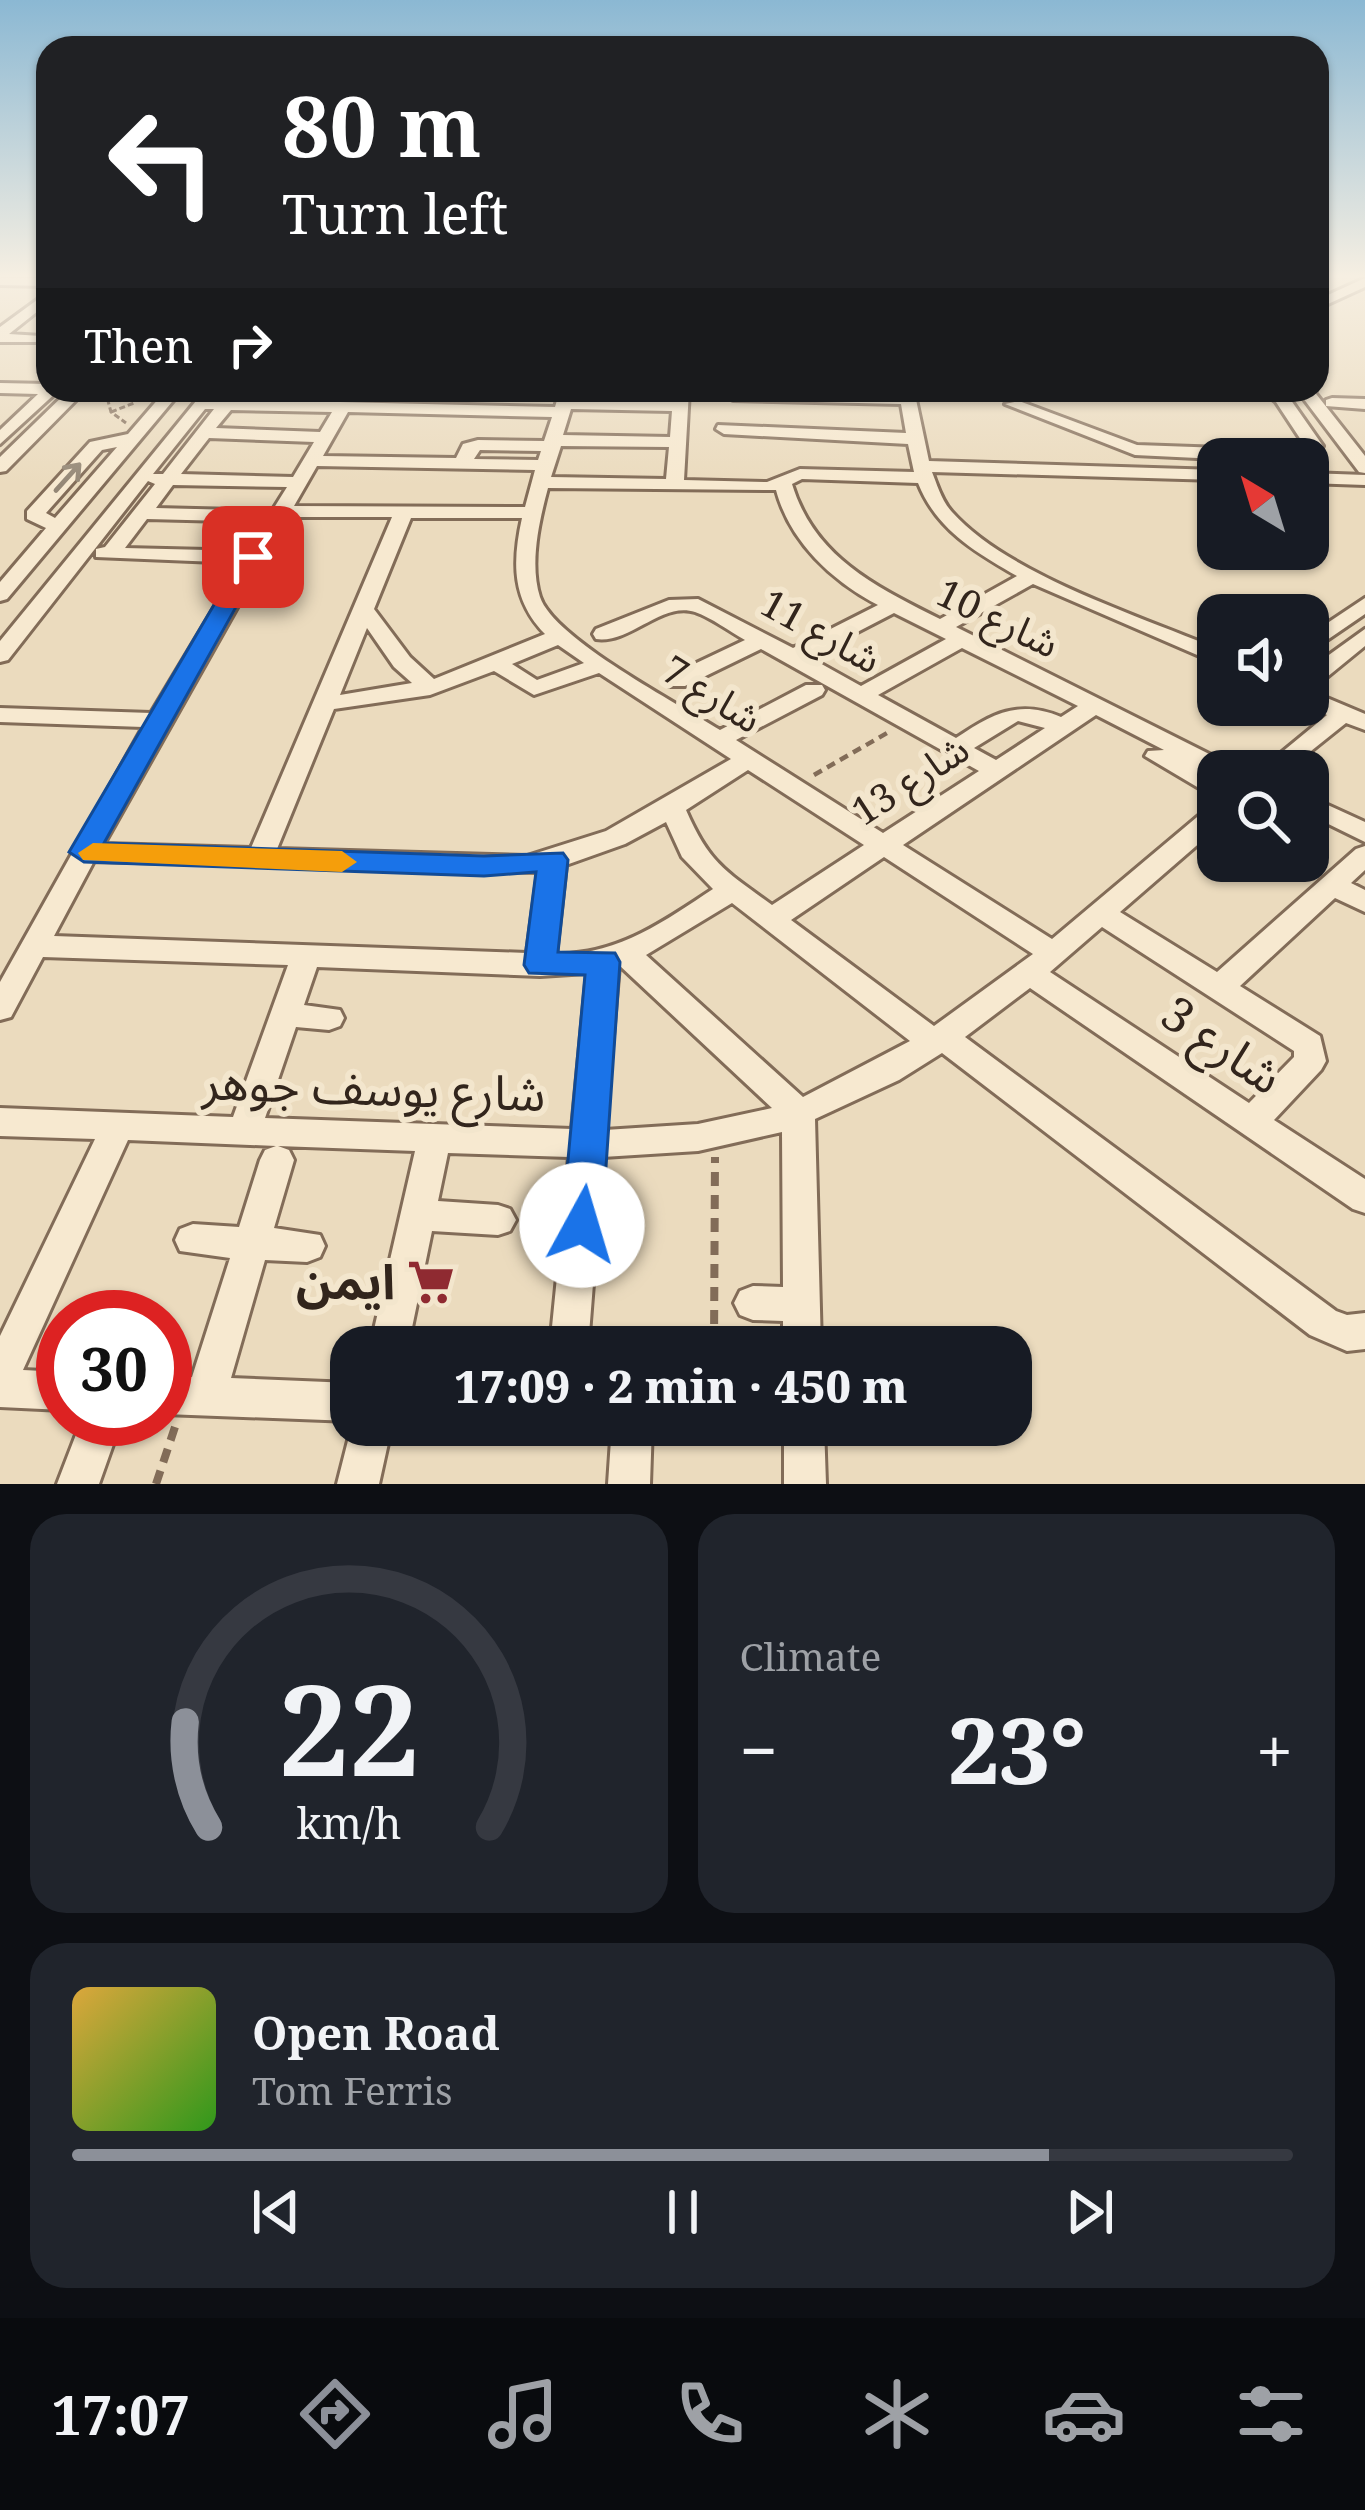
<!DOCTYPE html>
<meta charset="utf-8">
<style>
body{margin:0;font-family:"Noto Serif","Noto Sans Arabic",serif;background:#20242c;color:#f1f3f6;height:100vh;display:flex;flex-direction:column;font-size:45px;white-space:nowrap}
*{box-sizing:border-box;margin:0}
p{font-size:39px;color:#9ea1a6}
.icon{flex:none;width:66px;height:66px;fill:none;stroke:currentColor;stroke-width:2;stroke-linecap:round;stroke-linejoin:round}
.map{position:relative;height:1484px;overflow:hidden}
.sheet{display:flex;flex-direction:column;gap:30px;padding:30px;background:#0d0f14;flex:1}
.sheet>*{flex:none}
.banner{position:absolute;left:36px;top:36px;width:1293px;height:366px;border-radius:36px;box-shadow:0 3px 9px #0004;background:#202124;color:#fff;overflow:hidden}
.needle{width:78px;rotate:322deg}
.fabs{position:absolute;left:1197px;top:438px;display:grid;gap:24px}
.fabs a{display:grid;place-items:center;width:132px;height:132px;border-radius:24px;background:#171b24;box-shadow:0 3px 9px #0004;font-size:60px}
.speed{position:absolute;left:36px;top:1290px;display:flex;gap:24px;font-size:60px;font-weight:700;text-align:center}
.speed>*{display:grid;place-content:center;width:156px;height:156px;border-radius:50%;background:#171b24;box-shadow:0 3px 9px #0004;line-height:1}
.speed .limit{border:18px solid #d22;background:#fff;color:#111}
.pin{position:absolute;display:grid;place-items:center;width:102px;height:102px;color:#fff;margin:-51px;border-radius:24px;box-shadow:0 6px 18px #0006}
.me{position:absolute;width:132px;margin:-66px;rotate:6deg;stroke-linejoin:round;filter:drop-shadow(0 0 9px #0008)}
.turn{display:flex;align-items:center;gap:42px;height:252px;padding:0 48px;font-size:54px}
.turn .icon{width:156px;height:156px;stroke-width:2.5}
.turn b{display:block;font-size:84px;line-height:102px}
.then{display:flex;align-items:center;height:114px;padding:0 48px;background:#0003;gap:24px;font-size:45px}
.big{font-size:90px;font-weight:800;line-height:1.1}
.sheet .tile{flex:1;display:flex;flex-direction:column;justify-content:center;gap:18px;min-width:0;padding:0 42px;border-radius:36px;background:#20242c}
.sheet .dial{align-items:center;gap:0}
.dial svg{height:312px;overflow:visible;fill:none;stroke:#363941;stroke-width:7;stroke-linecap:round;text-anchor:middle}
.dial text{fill:#f1f3f6;stroke:none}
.song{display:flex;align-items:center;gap:36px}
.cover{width:144px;height:144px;border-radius:18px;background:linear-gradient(135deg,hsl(40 70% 55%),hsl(110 70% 35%))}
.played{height:12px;border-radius:6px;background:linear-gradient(90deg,#8c9099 80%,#363941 80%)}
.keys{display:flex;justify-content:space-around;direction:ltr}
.heat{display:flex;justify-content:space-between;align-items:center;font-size:66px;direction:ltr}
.sheet .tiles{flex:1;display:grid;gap:30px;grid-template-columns:1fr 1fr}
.tile:last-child{grid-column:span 2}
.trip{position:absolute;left:330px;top:1326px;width:702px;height:120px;border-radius:36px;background:#171b24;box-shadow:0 3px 9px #0004;font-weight:800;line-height:120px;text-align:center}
.menu{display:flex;height:192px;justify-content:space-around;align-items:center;background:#090b0e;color:#9ea1a6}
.menu .icon{width:84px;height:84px}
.menu .selected{color:#8c9099}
.menu b{font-size:54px;color:#f1f3f6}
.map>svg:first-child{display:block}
</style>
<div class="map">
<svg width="1365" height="1484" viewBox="0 0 1365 1484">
<rect width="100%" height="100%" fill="#ebdbbe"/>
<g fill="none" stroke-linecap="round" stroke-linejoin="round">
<defs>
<path id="minor" d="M0,278H48V286L0,285Z
M1365,278V287L1317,309V300Z
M48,292V303L9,334L41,336V342H0V327Z
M0,383L48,384V390H59L0,444V430L38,394L0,393Z
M69,390H86L6,471L0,472V457Z
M166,390H182L7,599L0,601V582L46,528L27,519V511L90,442L128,434ZM117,447L55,518L46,513L102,450Z
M205,390L214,391L212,399L555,407L560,390H576L573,399L673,401L675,390H689L684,480L767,482L800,469L914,472L908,444L724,434L716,429L718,425L906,433L901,404L733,400L725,395L727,392L899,394L898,390H914L929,461L1218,470V480L932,472C937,484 941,500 952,512C1008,575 1140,616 1218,649V664L1033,584L956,627L1233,766L1236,771H1218V777L1210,774L1218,778V796L1209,794L1145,756L1148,751L1164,750L1096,715L903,845L1052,939L1209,807L1218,805V827L1120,912L1217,972L1356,849L1365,846V870L1351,883L1365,890V912L1335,898L1240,986L1320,1036L1326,1061L1321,1070L1274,1120L1365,1179V1213L1353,1209L1030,988L965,1037L1336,1311L1347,1315L1365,1313V1349L1347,1351L1310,1335L942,1053L899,1080L815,1119L821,1347H783V1321L753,1320L740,1315L734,1303L740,1291L753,1286L783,1287L782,1132L698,1151L603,1157L588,1347H550L569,1157L448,1153L438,1201L498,1205L510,1209L516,1220L510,1231L498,1235L432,1231L408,1347H370L415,1151L278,1146L289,1150L294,1160L274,1228L320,1235L325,1246L320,1257L307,1262L265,1260L231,1378L351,1383V1421L165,1414V1376L192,1377L230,1258L180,1251L175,1240L180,1229L193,1224L239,1227L260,1160L265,1150L276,1146L128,1140L23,1370L63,1372V1410L0,1407V1336L95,1139L0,1136V1108L233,1117L288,965L43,957L11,1017L0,1020V982L143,727L0,722V708L151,713L241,563L96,557V549L105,547L155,484L148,481L8,660L0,662V641ZM205,409H214L163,474H153ZM571,409L672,411L670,437L563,435ZM231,410L332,412L320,432L216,428ZM348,412L552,417L544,441L478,440L463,444L456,458L323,456ZM209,438L314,442L293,477L181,474ZM561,446L669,447L666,479L551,477ZM480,450L541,451L538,460L474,459ZM317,466L535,470L525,507L294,506ZM802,479L918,483C936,529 975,552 1017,576L940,619C876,587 814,557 792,484ZM173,485L287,487L272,511L156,508ZM548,488L776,490C790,542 832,581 878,605L793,648L698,599L669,600L596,629L593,634L596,639C630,644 662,601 695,612C712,618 729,631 745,640L669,676L666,681L669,686H685L761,649L979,771L883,833L736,740L822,695L825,690L822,685H806L720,730C679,704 554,639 540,597C529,563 540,518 548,488ZM288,517H392L251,848L104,844ZM411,518H522C512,563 512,600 545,634L434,679L410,657L374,609ZM147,519L265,522L248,551L125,548ZM894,613L946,639L861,686L809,657ZM367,628L394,667L412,683L340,695ZM558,645L584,663L537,680L512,664ZM962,648L1078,706L1061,717C1018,699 992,714 956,738L878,695ZM494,671L534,695L599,673L731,759L606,831L527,856L277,849L334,709L430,695ZM1018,721L1045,728L996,760L974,748ZM748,770L864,845L772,905C726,871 710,865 686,810ZM666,822L682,857L713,889C665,921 616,956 556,954L566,865L625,844ZM884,857L1033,954L934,1026L791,920ZM94,861L538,872L527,953L54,936ZM732,903L910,1041L803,1097L646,955ZM1102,927L1294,1051V1057L1249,1103L1050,972ZM619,965L772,1108L698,1124L605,1130ZM317,967L540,976L587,973L572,1129L265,1118L296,1027L329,1030L340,1026L344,1018L340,1010L304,1005Z
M1261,390H1279L1288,396L1323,446L1317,458L1218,459L1135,455L1005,404L1019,401L1137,445L1304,451L1305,446L1276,402Z
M1297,390H1313L1365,456V473L1359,472Z
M1332,398L1365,399V409L1326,406V400Z
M1308,473L1365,475V485L1308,483Z
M1365,598V614L1308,653V636Z
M1365,629V646L1316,686L1308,688V670Z
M1308,690L1365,714V730L1346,723L1286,771H1259L1327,715L1307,705Z
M1308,796L1365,822V842L1308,814Z
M82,1419H122L99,1484H57Z
M352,1425H392L379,1484H337Z
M612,1425H652L650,1484H608Z
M784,1425H824L826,1484H784Z"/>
</defs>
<use href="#minor" stroke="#826c58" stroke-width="6"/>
<path stroke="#826c58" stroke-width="3" stroke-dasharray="6 3" stroke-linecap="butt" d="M105,390L111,412L126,423
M91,397L145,399
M111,412L134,403"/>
<path stroke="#826c58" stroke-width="4.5" stroke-dasharray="9 6" stroke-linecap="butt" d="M814,775L887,733"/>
<path stroke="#826c58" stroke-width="8" stroke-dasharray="14 9" stroke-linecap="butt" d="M714,1347L715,1157
M156,1484L176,1424"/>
<use href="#minor" fill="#f7e9d0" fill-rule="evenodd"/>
</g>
<defs><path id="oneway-shaft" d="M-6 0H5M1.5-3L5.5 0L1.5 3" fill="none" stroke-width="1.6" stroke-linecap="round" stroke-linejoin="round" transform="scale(3)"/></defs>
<use stroke="#948776" href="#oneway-shaft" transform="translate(68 477) rotate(-48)"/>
<linearGradient id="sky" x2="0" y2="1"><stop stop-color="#8bb8d3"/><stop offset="0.57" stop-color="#f6efe2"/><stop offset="1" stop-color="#f6efe2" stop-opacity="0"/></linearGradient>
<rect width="1365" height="485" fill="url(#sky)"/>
<path fill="#1a73e8" stroke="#114b97" stroke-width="3" d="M253,550L264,557L104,843L484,856L563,853L568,860L558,952L615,953L620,962L602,1225L596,1238L582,1243L568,1238L562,1225L585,975L529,973L524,965L536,872L484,876L84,862L69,852L242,557Z"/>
<path fill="#f59e0b" d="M93,843L342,851L357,862L342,872L83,860L78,853Z"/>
<defs>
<symbol id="supermarket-bare" viewBox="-9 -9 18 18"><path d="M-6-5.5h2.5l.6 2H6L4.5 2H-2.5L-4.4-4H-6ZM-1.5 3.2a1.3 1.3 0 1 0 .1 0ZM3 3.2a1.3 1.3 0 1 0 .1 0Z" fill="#8f2a31" stroke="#f3e6cd" stroke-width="2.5" paint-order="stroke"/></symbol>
</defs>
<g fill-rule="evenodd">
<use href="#supermarket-bare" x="398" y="1249" width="66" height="66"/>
</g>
<g text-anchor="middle" stroke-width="12" stroke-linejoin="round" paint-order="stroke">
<g font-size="39" fill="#32251c" stroke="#f3e6cd">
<text transform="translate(998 618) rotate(26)" y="14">شارع 10</text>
<text transform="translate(821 631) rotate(29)" y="14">شارع 11</text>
<text transform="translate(712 694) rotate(32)" y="14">شارع 7</text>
<text transform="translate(910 780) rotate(-33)" y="14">شارع 13</text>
</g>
<g font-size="48" fill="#32251c" stroke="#f3e6cd">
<text transform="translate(1222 1045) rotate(34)" y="17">شارع 3</text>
<text transform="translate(374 1088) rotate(2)" y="17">شارع يوسف جوهر</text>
</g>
<g font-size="48" font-weight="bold" fill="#32251c" stroke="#f3e6cd" text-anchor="end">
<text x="395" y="1299">ايمن</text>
</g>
</g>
</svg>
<div class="fabs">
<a><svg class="needle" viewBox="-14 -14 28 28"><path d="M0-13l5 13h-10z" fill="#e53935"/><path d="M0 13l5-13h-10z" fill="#9ea1a6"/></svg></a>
<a><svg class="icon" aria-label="sound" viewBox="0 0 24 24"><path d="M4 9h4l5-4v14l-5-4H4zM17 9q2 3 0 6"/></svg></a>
<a><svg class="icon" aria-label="search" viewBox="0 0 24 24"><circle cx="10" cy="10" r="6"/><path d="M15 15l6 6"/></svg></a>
</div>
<div class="speed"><div class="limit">30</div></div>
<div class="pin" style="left:253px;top:557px;background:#d93025"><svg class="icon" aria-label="arrive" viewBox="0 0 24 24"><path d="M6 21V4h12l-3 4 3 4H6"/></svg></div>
<svg class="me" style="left:582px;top:1225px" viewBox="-20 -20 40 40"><circle r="19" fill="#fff"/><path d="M0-13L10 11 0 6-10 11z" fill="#1a73e8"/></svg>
<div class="trip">17:09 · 2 min · 450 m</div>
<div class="banner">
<div class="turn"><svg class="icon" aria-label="left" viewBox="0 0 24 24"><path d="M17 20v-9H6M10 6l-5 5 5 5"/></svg><div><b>80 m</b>Turn left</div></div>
<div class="then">Then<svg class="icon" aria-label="right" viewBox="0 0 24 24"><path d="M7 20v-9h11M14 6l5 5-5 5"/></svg></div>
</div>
</div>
<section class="sheet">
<div class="tiles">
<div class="tile dial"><svg viewBox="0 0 100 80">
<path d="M14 69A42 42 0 1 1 86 69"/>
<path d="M14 69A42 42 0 0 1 8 42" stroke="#8c9099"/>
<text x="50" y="56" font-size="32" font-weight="700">22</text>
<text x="50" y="72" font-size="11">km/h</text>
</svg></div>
<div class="tile"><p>Climate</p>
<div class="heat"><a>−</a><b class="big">23°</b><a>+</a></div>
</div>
<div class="tile">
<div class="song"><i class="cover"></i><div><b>Open Road</b><p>Tom Ferris</p></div></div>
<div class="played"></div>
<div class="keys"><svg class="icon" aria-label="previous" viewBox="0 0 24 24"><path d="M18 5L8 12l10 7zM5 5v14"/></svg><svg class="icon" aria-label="pause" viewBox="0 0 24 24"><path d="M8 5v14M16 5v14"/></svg><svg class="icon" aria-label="next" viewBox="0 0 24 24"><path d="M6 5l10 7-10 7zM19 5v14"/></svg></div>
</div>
</div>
</section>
<nav class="menu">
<b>17:07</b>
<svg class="icon selected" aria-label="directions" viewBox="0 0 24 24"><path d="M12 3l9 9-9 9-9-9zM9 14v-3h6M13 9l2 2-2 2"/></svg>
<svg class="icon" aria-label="music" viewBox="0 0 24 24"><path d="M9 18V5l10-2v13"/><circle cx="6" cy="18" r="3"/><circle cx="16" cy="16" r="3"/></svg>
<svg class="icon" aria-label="phone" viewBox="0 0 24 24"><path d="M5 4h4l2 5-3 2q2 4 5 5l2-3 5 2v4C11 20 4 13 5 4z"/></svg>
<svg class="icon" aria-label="climate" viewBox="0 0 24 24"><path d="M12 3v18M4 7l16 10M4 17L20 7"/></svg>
<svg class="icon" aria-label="car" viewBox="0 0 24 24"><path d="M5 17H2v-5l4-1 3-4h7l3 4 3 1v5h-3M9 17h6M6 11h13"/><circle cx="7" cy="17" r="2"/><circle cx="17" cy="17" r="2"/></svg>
<svg class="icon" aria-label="filters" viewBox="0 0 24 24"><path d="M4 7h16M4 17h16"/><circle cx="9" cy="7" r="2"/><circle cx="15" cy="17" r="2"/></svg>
</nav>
